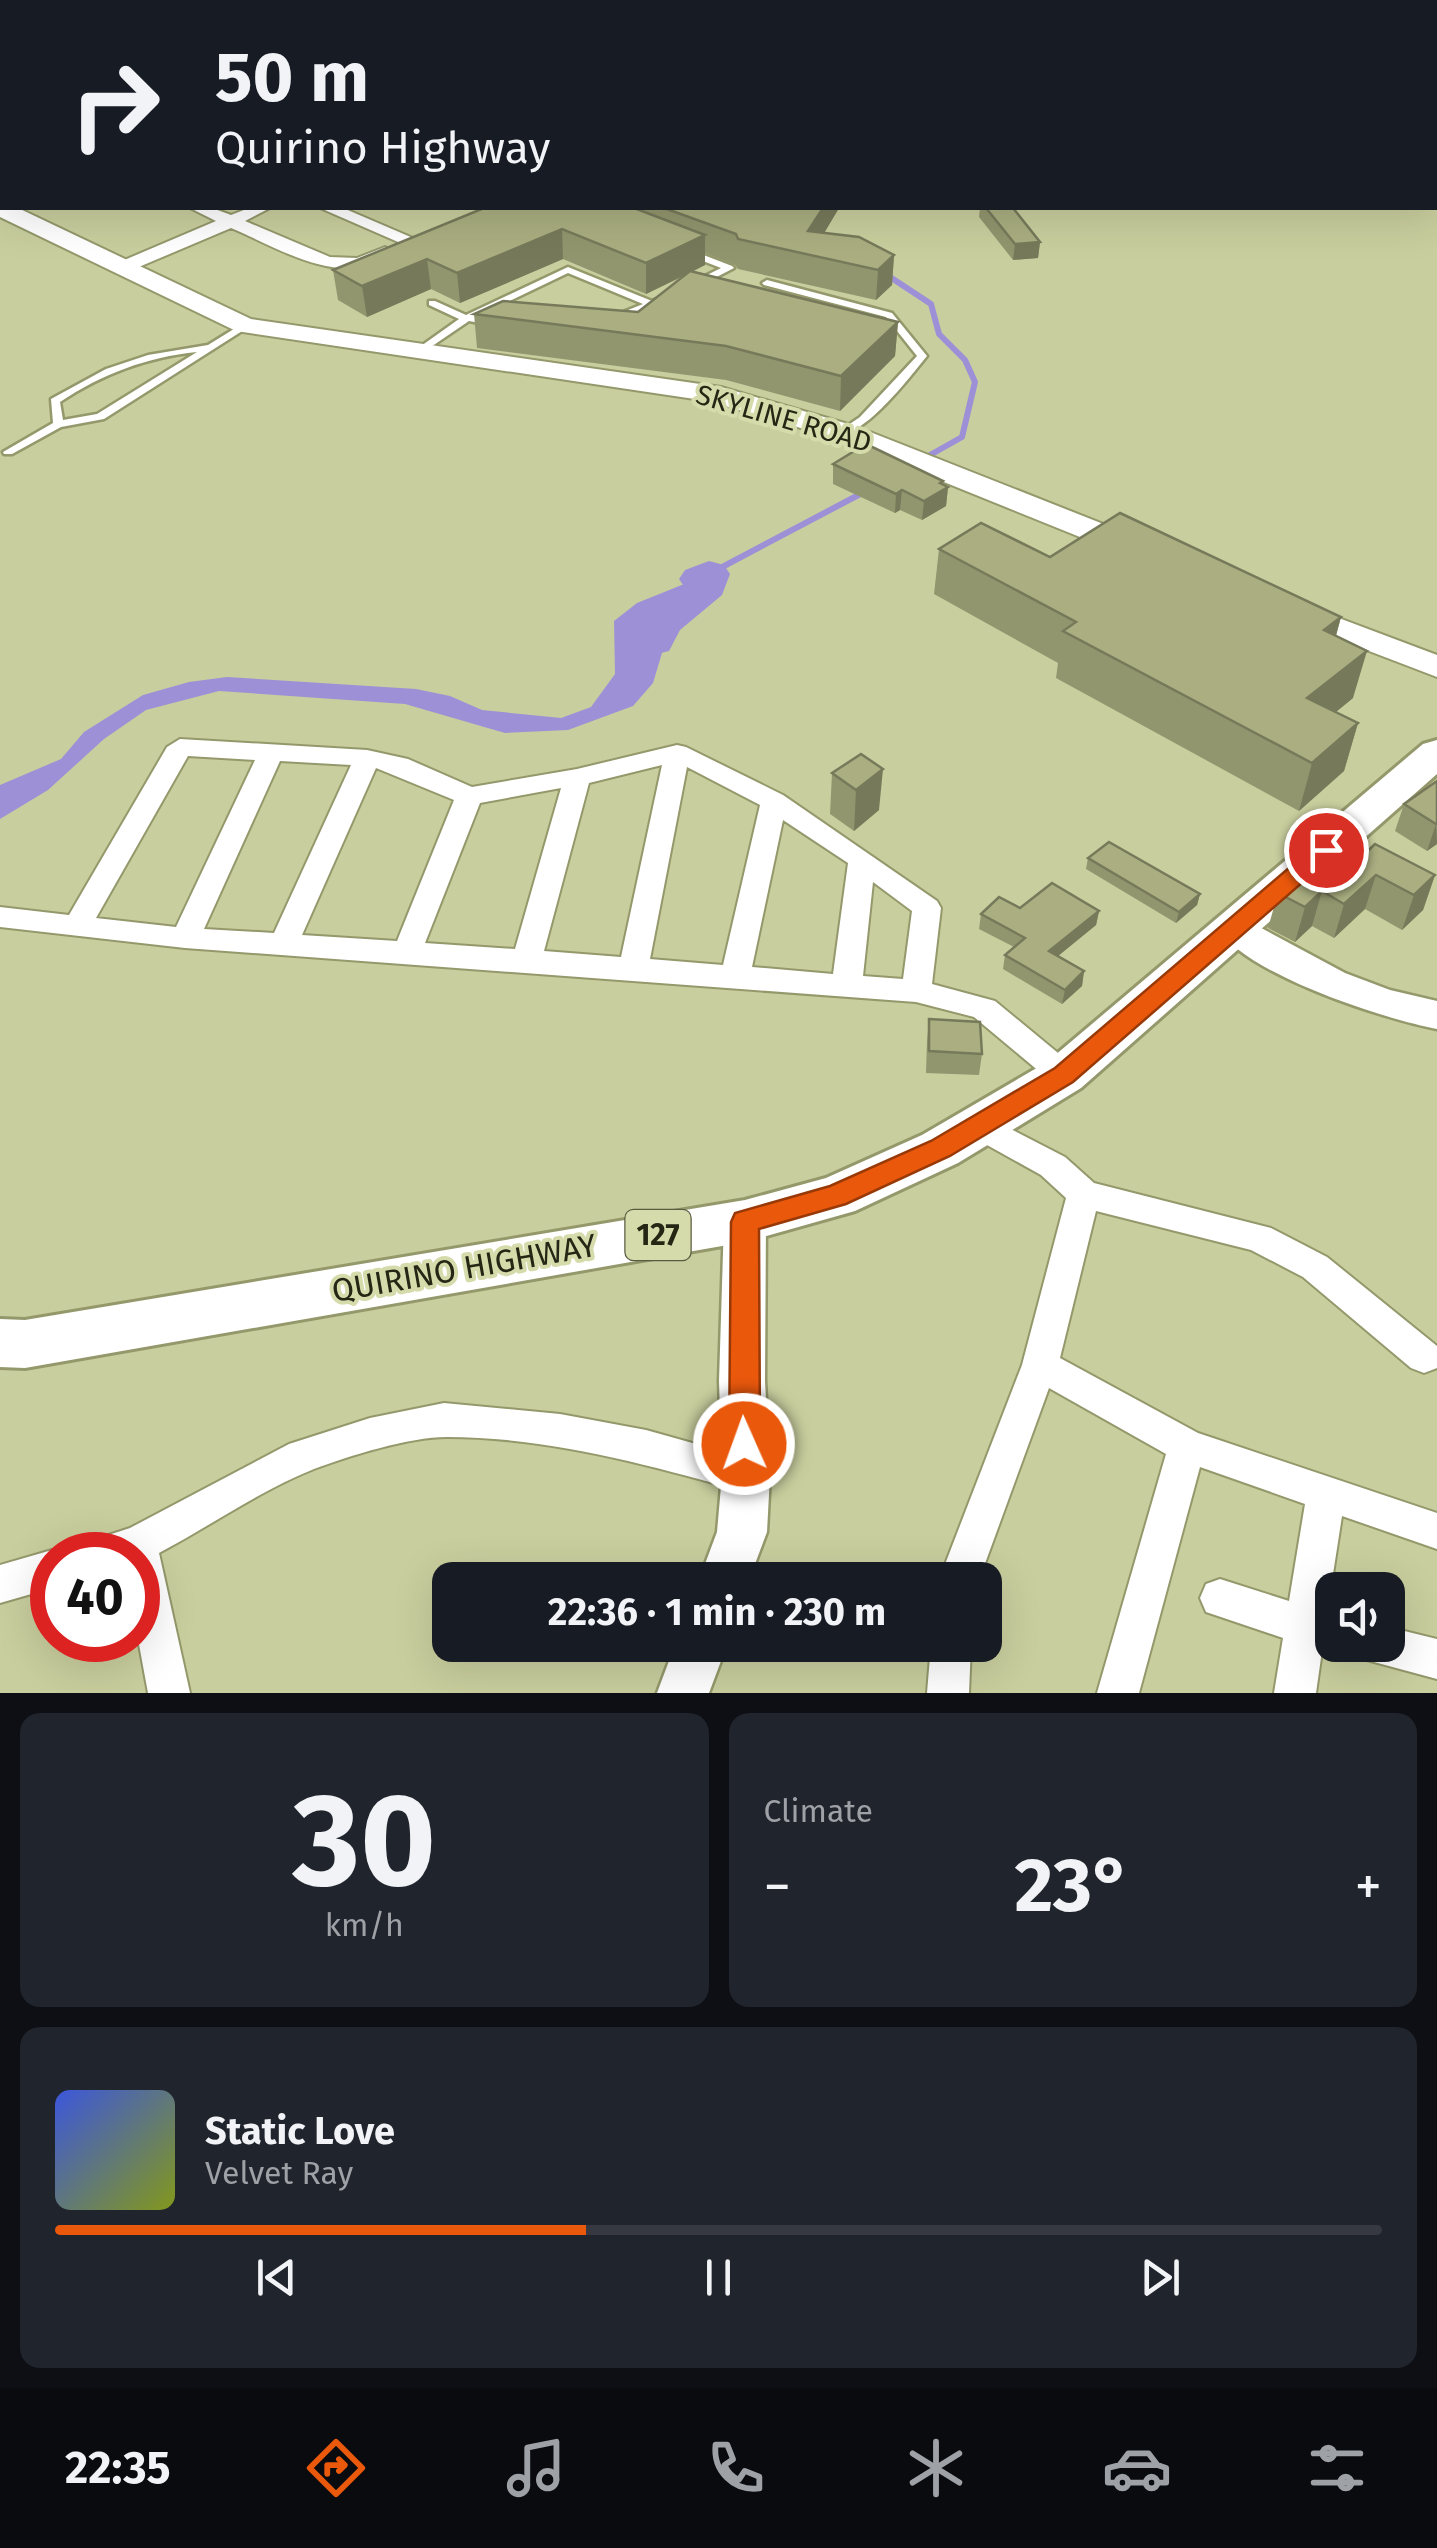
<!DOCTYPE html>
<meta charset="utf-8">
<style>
body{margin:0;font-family:"Fira Sans",sans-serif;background:#20242c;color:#f1f3f6;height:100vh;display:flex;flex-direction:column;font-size:38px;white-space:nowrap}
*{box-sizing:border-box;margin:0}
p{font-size:32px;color:#9ea1a6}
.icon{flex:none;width:55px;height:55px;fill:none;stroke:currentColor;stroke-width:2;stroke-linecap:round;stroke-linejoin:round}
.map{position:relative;height:1693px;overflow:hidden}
.side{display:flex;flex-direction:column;gap:20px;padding:20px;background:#0d0f14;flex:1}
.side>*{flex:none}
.top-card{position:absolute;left:0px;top:0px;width:1438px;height:210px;box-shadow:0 10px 40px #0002;background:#171b24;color:#f1f3f6;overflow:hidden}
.fabs{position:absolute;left:1315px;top:1572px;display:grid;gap:20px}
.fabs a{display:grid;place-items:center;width:90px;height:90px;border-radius:20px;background:#171b24;box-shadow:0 10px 40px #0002;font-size:50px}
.speed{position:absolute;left:30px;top:1532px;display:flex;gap:20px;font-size:50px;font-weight:700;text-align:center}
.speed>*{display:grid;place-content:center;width:130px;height:130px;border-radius:50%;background:#171b24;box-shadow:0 10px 40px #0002;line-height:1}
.speed .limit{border:15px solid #d22;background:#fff;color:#111}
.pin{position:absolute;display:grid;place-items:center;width:85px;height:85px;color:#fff;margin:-42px;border:5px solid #fff;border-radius:50%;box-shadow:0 2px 10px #0007}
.me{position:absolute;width:110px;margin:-55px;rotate:358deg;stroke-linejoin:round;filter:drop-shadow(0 0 8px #0008)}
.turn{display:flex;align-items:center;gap:35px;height:210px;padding:0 50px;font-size:45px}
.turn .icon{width:130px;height:130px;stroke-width:2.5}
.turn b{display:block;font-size:70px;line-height:85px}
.big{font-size:75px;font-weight:700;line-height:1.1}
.side .card{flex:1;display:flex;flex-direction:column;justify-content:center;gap:15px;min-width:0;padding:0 35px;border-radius:20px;background:#20242c}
.side .dial{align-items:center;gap:0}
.dial b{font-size:130px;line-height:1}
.song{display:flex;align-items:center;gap:30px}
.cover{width:120px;height:120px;border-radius:15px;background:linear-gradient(135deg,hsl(230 70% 55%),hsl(70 70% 35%))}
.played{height:10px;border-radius:5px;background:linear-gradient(90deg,#ea580c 40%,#363941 40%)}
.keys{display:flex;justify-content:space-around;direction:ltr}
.heat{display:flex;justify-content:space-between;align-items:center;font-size:55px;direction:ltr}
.side .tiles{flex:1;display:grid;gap:20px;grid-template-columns:1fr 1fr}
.card:last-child{grid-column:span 2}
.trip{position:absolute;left:432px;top:1562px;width:570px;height:100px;border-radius:20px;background:#171b24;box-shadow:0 10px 40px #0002;font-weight:700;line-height:100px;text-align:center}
.menu{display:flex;height:160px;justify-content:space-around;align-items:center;background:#090b0e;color:#9ea1a6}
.menu .icon{width:70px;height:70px}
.menu .active{color:#ea580c}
.menu b{font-size:45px;color:#f1f3f6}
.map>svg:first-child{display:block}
</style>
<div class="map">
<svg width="1437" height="1693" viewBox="0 0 1437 1693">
<rect width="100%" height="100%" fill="#c9ce9e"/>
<path fill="#9e90d7" d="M709,574L693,605L668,633L653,683L633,706L568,730L505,733L405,704L219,691L146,710L104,739L48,790L0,819V785L61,759L84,732L143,695L189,682L227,677L416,689L450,696L482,710L561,718L591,707L615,674L614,621L637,603Z"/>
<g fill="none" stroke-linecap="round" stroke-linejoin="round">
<path stroke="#9e90d7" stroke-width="6" d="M884,273L931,304L939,334L965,360L975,382L962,437L923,459
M709,574L866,491"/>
<path fill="#9e90d7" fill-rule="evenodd" d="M709,561L724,565L730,574L722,595L680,630L669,651L653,655L637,651L631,642L646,615L683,585L679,579L685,570Z"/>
<defs>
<path id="service" d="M688,249L732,266L734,268L701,285H695V281L721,268L685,254V250Z
M568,267L652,301L661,297L666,300L619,320H613V316L643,304L568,273L476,317L495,322V326L469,321L422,353L414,351L459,319L429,305V301H435L466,315Z
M767,280L892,313L927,356C910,377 867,433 841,434V430L860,417L917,356L886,317L764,285L762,283Z
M242,324L250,326L104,419L61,427L12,454H4L3,452L53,423L51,399L106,369L148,355L208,345ZM197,352L97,414L63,420L60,402C102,374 147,357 197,352Z"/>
<path id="minor" d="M190,208H212L231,215L249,208H270L245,221L330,257L357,258L385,247L394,252C347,293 277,247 231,228L127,272H115V264L216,221Z
M320,208H343L420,241L417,245H405Z
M180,739L367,750L408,759L472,787L577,769L677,745L686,747L783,795L937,901L941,908L932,984L995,1001L1075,1067L1080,1075L1075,1083L1064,1087L1053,1083L974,1017L916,1002L185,948L0,927V907L69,915L167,747ZM188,756L255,760L176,927L96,918ZM280,761L351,765L274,933L204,929ZM662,765L621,957L544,951L589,783ZM687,767L760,805L723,965L650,959ZM376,768L454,800L397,941L302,935ZM561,788L515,949L425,943L480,803ZM783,820L848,863L833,974L752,967ZM873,882L912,911L903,979L863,976Z
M980,1113L1065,1157L1094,1183L1271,1228L1327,1257L1437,1346V1368L1424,1373L1411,1368L1303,1277L1251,1250L1096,1211L1060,1358L1198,1433L1437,1513V1549L1342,1516L1327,1613L1332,1614V1645H1348L1332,1654L1322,1651L1316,1693H1274L1283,1638L1206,1612L1200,1598L1206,1584L1220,1579L1289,1601L1305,1504L1200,1467L1139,1693H1097L1166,1454L1049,1388L979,1580H939L1022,1365L1066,1198L1041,1175L969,1135L964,1126L969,1117Z
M444,1403L560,1414L646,1430L746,1458L759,1463L765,1475L759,1487L746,1492C649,1465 548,1437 447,1437C409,1437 349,1456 314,1469C261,1490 210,1526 159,1553L190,1693H148L138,1639V1555H81L87,1542L130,1528L289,1444L370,1418Z
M52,1550L64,1555H52V1588L0,1603V1565Z
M1388,1627L1437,1639V1679L1363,1659L1357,1645H1388Z
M931,1645H971L969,1693H927Z"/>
<path id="tertiary" d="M565,0H583V2H566Z
M1288,0H1306L1308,2H1290Z
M1435,15H1437V25H1435Z
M1235,914L1345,973L1390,990L1437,1001V1029C1384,1019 1244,974 1217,927L1222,918Z
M745,1203L760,1209L766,1221L765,1381L770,1475L767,1532L749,1580H699L717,1532L722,1475L719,1381L724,1221L730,1209Z
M675,1645H727L709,1693H657Z"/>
<path id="secondary" d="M0,201L2,208H18L251,319L721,387L855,426L1149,542L1153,549L1149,556H1127L835,438L708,401L236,331L0,217Z
M1291,600L1437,655V677L1280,617L1275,610L1280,603Z"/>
<path id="primary" d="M1437,740V774L1081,1088L958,1163L855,1211L745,1242L25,1368L0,1367V1319L25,1320L745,1200L826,1178L922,1135L1047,1062L1423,744Z"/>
</defs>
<use href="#service" stroke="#94986b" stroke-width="5"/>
<use href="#minor" stroke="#94986b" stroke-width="4"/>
<use href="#tertiary" stroke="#94986b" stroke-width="5"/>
<use href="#secondary" stroke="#94986b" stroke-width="4"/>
<use href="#primary" stroke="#94986b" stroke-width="6"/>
<use href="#service" fill="#fff" fill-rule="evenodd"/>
<use href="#minor" fill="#fff" fill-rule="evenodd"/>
<use href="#tertiary" fill="#fff" fill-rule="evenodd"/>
<use href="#secondary" fill="#fff" fill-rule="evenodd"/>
<use href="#primary" fill="#fff" fill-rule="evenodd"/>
</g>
<path fill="#92966e" d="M484,208H839L824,233L894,255L892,285L876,300L738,269L735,265L705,253V265L692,272L898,322L895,356L840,411L726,380L477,348L474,314L638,312L686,275L646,294L563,259L460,303L431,289L367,317L338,300L333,270Z
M980,208H1013L1040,242L1038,258L1013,260L979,217Z
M833,464L943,485L948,487L946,506L922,520L900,510L895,513L833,484Z
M939,549L1050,557L1341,617L1336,636L1353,698L1336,712L1358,723L1344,771L1299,811L1056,678L1058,663L934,594Z
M861,754L879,810L854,831L830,814L832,773Z
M1437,781V844L1427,851L1395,831L1404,804Z
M1088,858L1200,894L1197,905L1176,923L1086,869Z
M1352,866L1435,875L1423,910L1402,930L1365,909L1334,938L1312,926L1295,942L1268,928L1278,893Z
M1020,908L1099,911L1096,925L1058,956L1084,971L1082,986L1062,1004L1003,969L1005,955L1014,947L979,929L981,914Z
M929,1019L982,1054L979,1075L926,1073L927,1041Z"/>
<path fill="#777a5a" d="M0,64H2V80H0Z
M823,208H839L811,255L808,231Z
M562,229L563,259L460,303L457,273Z
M705,235V265L646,294V263Z
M1040,242L1038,258L1013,260L1015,244Z
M894,255L892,285L876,300L878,270Z
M427,259L431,289L367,317L362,286Z
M898,322L895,356L840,411L841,376Z
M943,481V490L948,487L946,506L922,520L924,501Z
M902,490L900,510L895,513L896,494Z
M1341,617L1328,664L1324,630Z
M1367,651L1353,698L1295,745L1307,698Z
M1358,723L1344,771L1299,811L1312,763Z
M883,769L879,810L854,831L856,790Z
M1436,824L1437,844L1427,851Z
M1376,875L1365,909L1334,938L1344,904Z
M1435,875L1423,910L1402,930L1414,895Z
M1322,891L1312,926L1295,942L1305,907Z
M1200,894L1197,905L1176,923L1179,912Z
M1099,911L1096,925L1047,965L1049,951Z
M1084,971L1082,986L1062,1004L1065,990Z"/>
<path fill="#aaae80" stroke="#777a5a" stroke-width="2.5" d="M0,0H105L108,2H2V64H0Z
M484,208H634L705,235L646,263L562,229L457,273L427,259L362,286L333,270Z
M664,208H823L808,231L859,237L894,255L878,270L738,239L736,234Z
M986,208H1013L1040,242L1015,244Z
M690,271L898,322L841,376L726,346L474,314L503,301L638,312Z
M866,444L943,481L940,483L948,487L924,501L902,490L896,494L833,464Z
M1120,513L1341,617L1324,630L1367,651L1307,698L1358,723L1312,763L1063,631L1076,622L939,549L981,523L1050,557Z
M861,754L883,769L856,790L832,773Z
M1437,781V824H1436L1404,804Z
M1109,842L1200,894L1179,912L1088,858Z
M1375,844L1435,875L1414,895L1376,875L1344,904L1322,891L1305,907L1278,893L1326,851L1352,866Z
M1052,883L1099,911L1049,951L1084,971L1065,990L1005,955L1025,938L981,914L999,897L1020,908Z
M929,1019L980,1022L982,1054L929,1051Z"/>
<path fill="#ea580c" stroke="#983908" stroke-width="2.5" d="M1326,842L1334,844L1337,850L1334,855L1073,1082L950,1156L846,1204L759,1229L760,1444L755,1454L744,1458L734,1454L729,1444L731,1222L735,1213L830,1186L931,1141L1055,1068L1317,844Z"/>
<g text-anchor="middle" stroke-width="8" stroke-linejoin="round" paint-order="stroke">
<g font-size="28" fill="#252614" stroke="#d6dbab">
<text transform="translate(784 418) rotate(16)" y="10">SKYLINE ROAD</text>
</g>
<rect fill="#d6dbab" stroke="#5a5c41" stroke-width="2.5" x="625.5" y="1210" width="65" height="50" rx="8"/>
<g font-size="30" font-weight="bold" fill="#252614">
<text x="658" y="1245">127</text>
</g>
<g font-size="32" fill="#252614" stroke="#d6dbab">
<text transform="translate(464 1268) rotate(-10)" y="11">QUIRINO HIGHWAY</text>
</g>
</g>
</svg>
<div class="fabs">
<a><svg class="icon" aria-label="sound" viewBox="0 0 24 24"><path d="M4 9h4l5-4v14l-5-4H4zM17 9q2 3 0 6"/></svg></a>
</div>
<div class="speed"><div class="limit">40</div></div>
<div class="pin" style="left:1326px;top:850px;background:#d93025"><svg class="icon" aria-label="arrive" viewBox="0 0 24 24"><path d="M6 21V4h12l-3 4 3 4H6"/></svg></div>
<svg class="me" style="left:744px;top:1444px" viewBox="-20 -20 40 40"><circle r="17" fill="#ea580c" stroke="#fff" stroke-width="3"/><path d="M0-11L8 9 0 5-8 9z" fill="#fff"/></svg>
<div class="trip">22:36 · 1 min · 230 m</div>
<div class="top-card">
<div class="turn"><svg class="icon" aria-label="right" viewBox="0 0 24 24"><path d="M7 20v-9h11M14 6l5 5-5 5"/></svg><div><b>50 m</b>Quirino Highway</div></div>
</div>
</div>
<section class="side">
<div class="tiles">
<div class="card dial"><b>30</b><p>km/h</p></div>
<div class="card"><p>Climate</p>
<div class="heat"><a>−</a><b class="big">23°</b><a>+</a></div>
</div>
<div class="card">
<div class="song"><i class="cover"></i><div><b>Static Love</b><p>Velvet Ray</p></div></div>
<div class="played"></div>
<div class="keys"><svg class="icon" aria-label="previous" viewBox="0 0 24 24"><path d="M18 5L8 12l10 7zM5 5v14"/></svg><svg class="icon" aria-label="pause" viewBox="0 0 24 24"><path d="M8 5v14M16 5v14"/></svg><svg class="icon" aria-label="next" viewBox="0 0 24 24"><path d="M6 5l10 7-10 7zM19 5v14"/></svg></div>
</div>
</div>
</section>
<nav class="menu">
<b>22:35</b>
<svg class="icon active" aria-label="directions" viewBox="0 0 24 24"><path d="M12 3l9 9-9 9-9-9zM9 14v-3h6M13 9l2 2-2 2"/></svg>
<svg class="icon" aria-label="music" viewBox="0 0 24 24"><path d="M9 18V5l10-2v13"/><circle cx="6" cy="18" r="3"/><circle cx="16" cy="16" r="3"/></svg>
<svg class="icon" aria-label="phone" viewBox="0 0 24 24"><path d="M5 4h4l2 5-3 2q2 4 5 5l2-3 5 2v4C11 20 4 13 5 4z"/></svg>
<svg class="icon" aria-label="climate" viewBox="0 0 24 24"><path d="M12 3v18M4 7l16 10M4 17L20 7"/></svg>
<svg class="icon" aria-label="car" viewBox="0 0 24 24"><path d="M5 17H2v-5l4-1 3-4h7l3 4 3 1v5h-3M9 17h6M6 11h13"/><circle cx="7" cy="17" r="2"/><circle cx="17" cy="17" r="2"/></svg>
<svg class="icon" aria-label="filters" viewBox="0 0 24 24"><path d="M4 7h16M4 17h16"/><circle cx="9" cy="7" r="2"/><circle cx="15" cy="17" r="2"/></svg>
</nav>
